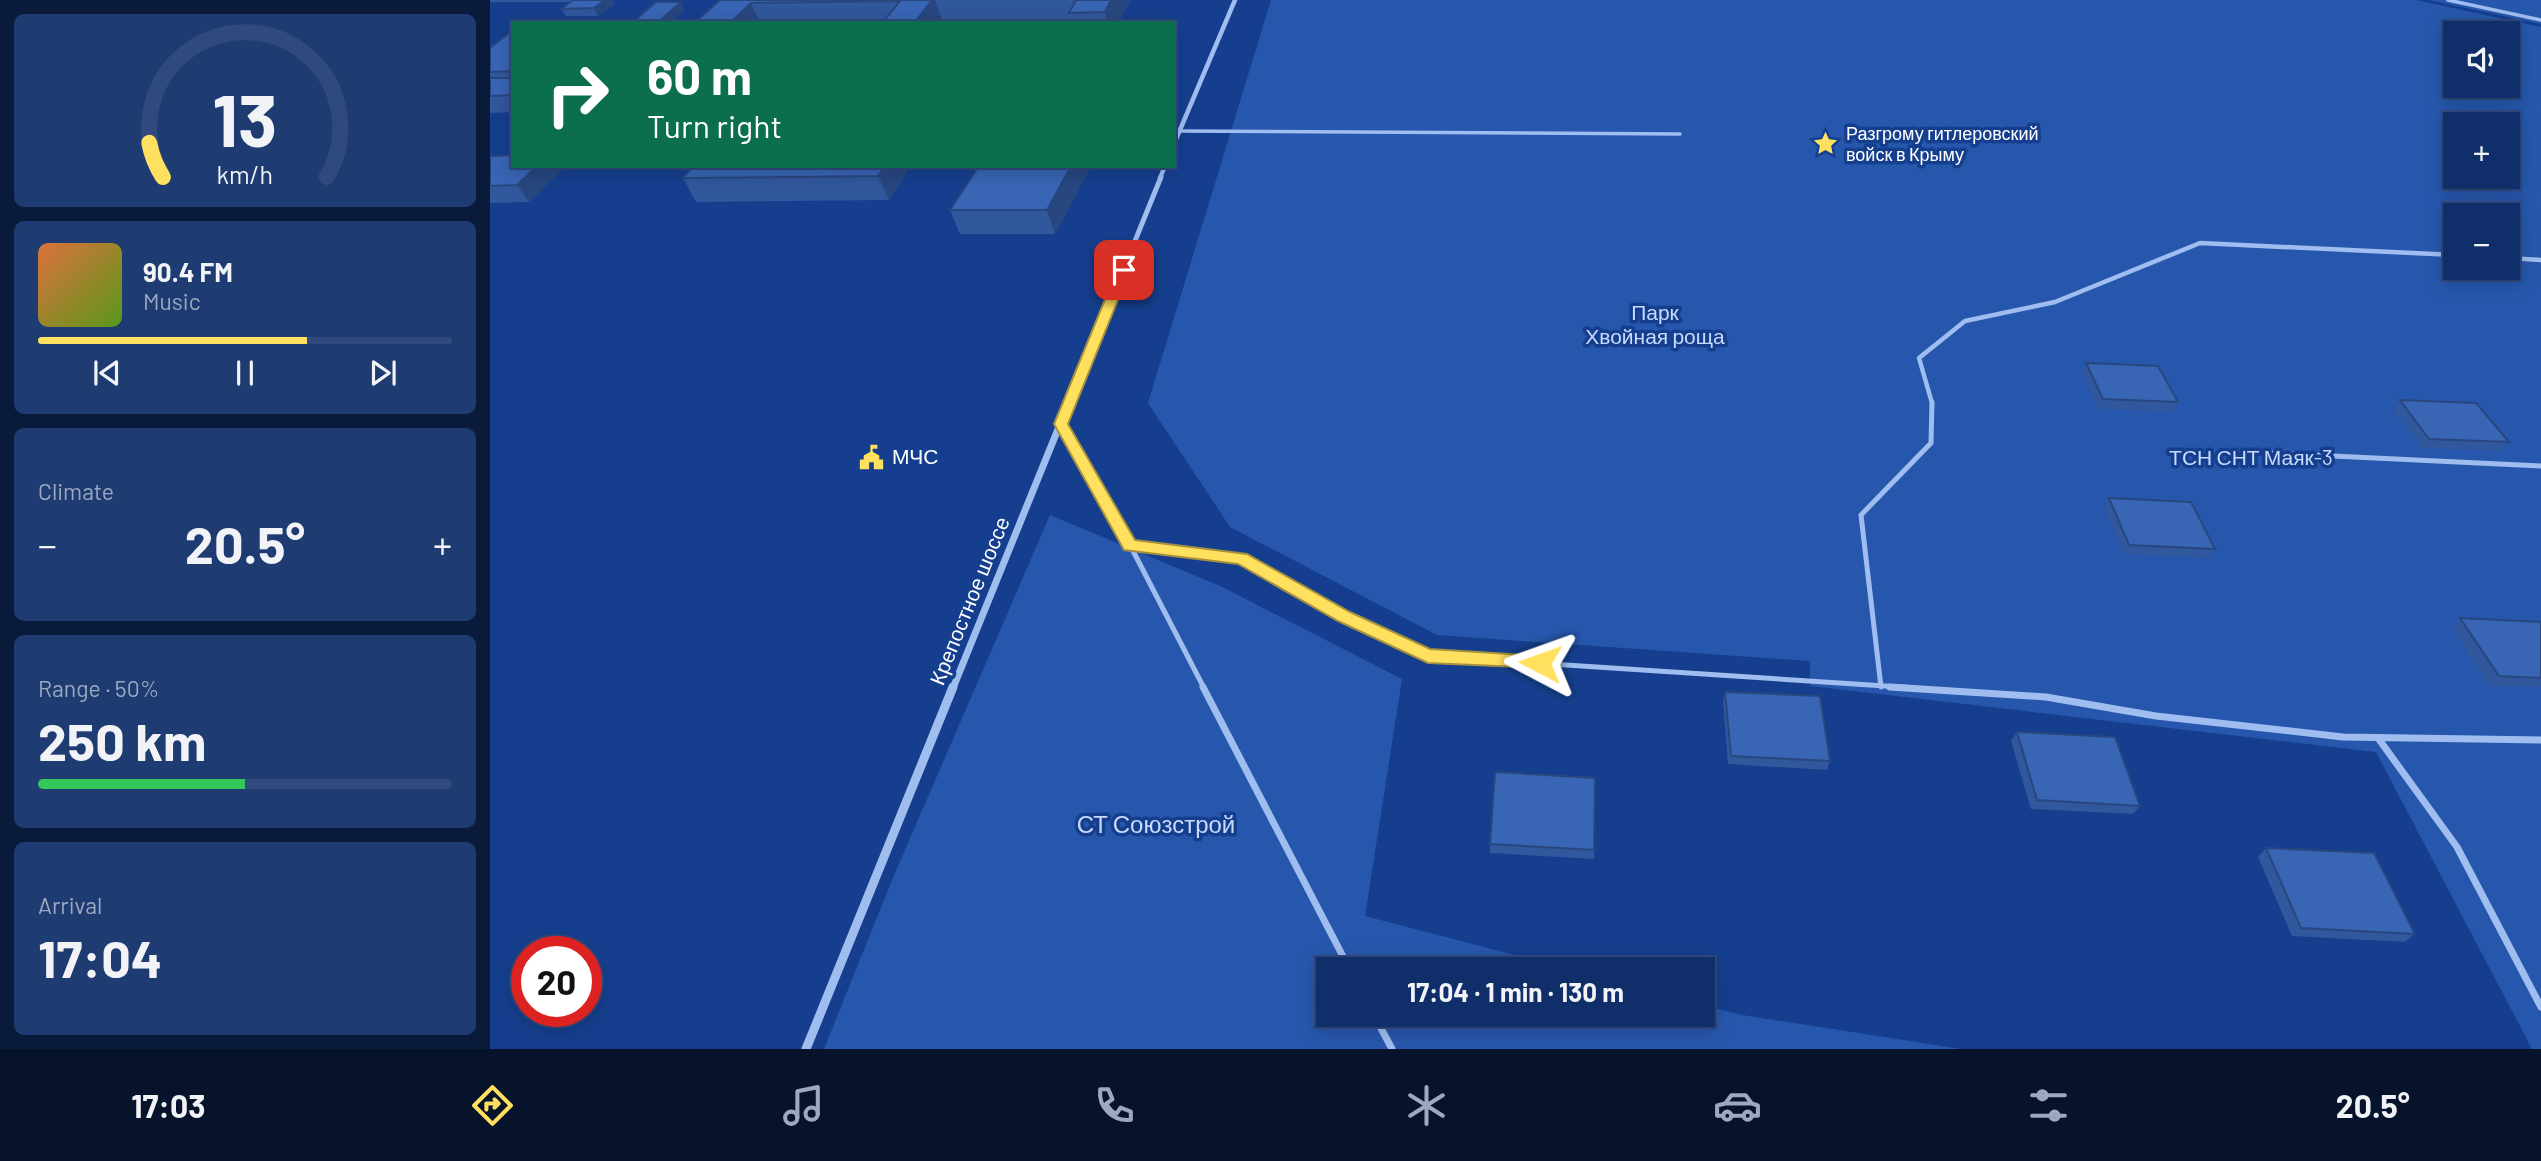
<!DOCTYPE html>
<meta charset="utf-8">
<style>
body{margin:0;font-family:Barlow,sans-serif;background:#1e3b72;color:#f1f3f6;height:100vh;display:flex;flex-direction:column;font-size:26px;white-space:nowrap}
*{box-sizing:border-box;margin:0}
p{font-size:23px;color:#9ca9c1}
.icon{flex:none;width:38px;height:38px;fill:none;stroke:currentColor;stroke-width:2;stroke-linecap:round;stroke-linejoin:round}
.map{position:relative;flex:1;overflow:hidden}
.panel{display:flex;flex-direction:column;gap:14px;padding:14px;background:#091a3a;width:490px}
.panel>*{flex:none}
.hud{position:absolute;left:21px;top:21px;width:665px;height:147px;border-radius:0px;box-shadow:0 4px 18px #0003,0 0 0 2px #304a7e;background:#0b6e4f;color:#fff;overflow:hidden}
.tools{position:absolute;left:1953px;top:21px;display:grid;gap:14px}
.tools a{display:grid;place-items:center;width:77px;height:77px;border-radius:0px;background:#102f6a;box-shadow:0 4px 18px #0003,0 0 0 2px #304a7e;font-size:35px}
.speed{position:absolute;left:21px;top:936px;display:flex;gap:14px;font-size:35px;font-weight:700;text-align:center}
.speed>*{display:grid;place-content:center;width:91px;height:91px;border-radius:50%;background:#102f6a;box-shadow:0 4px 18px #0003,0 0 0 2px #304a7e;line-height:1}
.speed .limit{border:10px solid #d22;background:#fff;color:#111}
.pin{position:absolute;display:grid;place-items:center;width:60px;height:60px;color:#fff;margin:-30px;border-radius:14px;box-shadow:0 4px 10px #0006}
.me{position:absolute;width:77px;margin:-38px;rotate:274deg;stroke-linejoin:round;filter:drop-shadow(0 0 5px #0008)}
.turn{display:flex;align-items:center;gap:24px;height:147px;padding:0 21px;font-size:32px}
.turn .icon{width:91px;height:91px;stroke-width:2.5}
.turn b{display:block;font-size:49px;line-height:60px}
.big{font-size:52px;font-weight:700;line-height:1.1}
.panel .widget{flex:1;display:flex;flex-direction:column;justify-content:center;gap:10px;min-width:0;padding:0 24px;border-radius:10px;background:#1e3b72}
.panel .dial{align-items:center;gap:0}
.dial svg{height:182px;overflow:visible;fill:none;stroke:#304a7e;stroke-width:7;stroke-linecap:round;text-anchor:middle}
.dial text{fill:#f1f3f6;stroke:none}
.song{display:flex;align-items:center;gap:21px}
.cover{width:84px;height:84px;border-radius:10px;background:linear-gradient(135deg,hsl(20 70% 55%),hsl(90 70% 35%))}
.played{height:7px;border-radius:4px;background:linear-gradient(90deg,#ffe05f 65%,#304a7e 65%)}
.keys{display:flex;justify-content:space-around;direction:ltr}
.heat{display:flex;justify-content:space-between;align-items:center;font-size:38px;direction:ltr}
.charge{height:10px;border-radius:5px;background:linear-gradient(90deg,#34c759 50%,#304a7e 0)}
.trip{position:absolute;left:826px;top:957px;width:399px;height:70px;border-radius:0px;background:#102f6a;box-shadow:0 4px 18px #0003,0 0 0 2px #304a7e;font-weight:700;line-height:70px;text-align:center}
.tabs{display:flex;height:112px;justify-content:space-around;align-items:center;background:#06132a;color:#9ca9c1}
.tabs .icon{width:49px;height:49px}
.tabs .active{color:#ffe05f}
.tabs b{font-size:32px;color:#f1f3f6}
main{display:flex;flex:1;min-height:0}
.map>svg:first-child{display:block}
</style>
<main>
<section class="panel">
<div class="widget dial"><svg viewBox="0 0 100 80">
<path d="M14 69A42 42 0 1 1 86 69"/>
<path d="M14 69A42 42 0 0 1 8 54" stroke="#ffe05f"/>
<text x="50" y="56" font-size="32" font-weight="700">13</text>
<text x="50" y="72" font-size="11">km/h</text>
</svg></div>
<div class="widget">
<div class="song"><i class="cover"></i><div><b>90.4 FM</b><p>Music</p></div></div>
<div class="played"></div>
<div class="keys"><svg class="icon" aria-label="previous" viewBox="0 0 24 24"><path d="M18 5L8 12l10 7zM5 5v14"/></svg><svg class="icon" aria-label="pause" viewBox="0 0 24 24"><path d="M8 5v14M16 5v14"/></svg><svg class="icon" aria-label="next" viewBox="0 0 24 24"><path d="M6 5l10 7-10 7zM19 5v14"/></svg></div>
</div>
<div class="widget"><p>Climate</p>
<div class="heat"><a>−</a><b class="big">20.5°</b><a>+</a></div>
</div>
<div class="widget"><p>Range · 50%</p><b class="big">250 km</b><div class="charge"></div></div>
<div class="widget"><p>Arrival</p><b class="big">17:04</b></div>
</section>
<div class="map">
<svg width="2051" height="1049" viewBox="0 0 2051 1049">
<rect width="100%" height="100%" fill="#153f8e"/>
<path fill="#2757ad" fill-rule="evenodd" d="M781,0H1926L2051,27V1049H2042L1886,752L1320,686V661L947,635L740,527L658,403ZM1965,33H2018V86H1965ZM1965,124H2018V177H1965ZM1965,215H2018V268H1965Z
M1939,0H2051V24Z
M560,515L730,586L912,679L875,916L1078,969L838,970V1015H1213V1005L1252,1015L1471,1049H334L402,880Z"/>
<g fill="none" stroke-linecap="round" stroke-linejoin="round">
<path stroke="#a0bdf0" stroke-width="3.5" d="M1958,0L2051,20
M689,131L1190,134"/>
<path stroke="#a0bdf0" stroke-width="4.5" d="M2018,258L2051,260
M1442,403L1429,358L1475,321L1565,302L1710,243L1965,255"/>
<path stroke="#a0bdf0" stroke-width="5" d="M571,424L640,545L714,688
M1780,453L2051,466
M640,545L751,558L854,616L938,656L1426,688
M1391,687L1371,515L1441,443L1442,402"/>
<path stroke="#a0bdf0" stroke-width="7" d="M713,687L860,970
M1400,687L1556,697L1666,716L1853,737L2051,740
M1888,738L1967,847L2051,1007
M884,1015L902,1049"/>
<path stroke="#a0bdf0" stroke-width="4.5" d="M684,144L745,0
M670,178L675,166"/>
<path stroke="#a0bdf0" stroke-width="5" d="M579,403L671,177"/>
<path stroke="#a0bdf0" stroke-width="7" d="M463,688L579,402"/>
<path stroke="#a0bdf0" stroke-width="9" d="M316,1049L463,687"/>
</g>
<path fill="#31579c" d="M0,0H123L125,4L108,16H76L71,9L81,2H0Z
M230,0H640L629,23H582V22L204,23Z
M23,30V112L0,113V48Z
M0,156L71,171L39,202L0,203Z
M203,166H421L399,200L206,202L193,178Z
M489,166H601L565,234H470L460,210Z
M1596,363L1688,402L1683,412L1609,409L1592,372Z
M1910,400L2019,442L2011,451L1932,448L1903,409Z
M1619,498L1725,549L1719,558L1634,554L1614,508Z
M1970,618L2051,622V687L1999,686L1962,628Z
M1235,692L1340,761L1337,770L1238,764L1233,701Z
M1527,732L1650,806L1643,814L1541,809L1521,741Z
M1000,844L1104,850V859L1000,853Z
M1776,848L1925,934L1915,942L1802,936L1768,857Z"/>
<path fill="#28477f" d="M115,0H123L125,4L108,16L104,8Z
M442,0H445L453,23H425V22Z
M621,0H640L629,23H617L615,12Z
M191,2L195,10L181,23H167Z
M261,3L270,23H240Z
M47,166H67L71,171L39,202L27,185Z
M395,166H421L399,200L388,176Z
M581,166H601L565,234L557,210Z"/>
<path fill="#3965b5" stroke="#28477f" stroke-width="2" d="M83,0H115L104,8L71,9Z
M230,0H442L425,22H393L410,1L261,3L240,23H204Z
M586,0H621L615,12L579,13Z
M166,2H191L167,23H142Z
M88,21L86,23H33L34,22Z
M23,30V71L0,72V48Z
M0,78H23V95L0,96Z
M23,155V166H47L27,185L0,186V156Z
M203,166H395L388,176L193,178Z
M489,166H581L557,210H460Z
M1596,363L1668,366L1688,402L1613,399Z
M1910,400L1986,403L2019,442L1939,439Z
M1619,498L1701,502L1725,549L1639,545Z
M1970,618L2051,622V678L2009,676Z
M1235,692L1330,696L1340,761L1241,756Z
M1527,732L1625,737L1650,806L1547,800Z
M1005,772L1105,778L1104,850L1000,844Z
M1776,848L1884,853L1925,934L1811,928Z"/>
<path fill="#ffe05f" stroke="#a6923e" stroke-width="2" d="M634,266L640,270L578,424L645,540L757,554L860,612L940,649L1050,656L1059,663L1056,668L938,663L848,621L748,564L634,550L564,424L627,270Z"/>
<defs>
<symbol id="sight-bare" viewBox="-9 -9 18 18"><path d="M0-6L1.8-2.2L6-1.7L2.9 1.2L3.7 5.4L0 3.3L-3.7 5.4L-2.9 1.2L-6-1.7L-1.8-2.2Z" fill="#ffe05f" stroke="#153f8e" stroke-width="2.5" paint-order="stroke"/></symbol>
<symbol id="civic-bare" viewBox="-9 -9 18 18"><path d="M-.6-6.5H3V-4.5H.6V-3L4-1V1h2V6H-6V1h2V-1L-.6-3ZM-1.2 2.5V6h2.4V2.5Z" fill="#ffe05f" stroke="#153f8e" stroke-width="2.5" paint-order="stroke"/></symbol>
</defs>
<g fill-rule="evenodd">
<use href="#sight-bare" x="1318" y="126" width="35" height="35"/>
<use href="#civic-bare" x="364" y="440" width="35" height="35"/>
</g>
<g text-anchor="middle" stroke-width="7" stroke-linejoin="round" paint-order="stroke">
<g font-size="18" fill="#fff" stroke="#153f8e" text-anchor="start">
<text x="1356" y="140">Разгрому гитлеровский<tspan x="1356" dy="21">войск в Крыму</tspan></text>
</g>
<g font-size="21" fill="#c7dafb" stroke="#153f8e">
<text x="1165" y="320">Парк<tspan x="1165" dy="24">Хвойная роща</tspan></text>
<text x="1761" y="465">ТСН СНТ Маяк-3</text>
</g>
<g font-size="21" fill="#fff" stroke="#153f8e" text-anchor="start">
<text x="402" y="464">МЧС</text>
</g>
<g font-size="21" fill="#fff" stroke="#153f8e">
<text transform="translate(480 601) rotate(-68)" y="7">Крепостное шоссе</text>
</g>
<g font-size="24" fill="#c7dafb" stroke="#153f8e">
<text x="666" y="833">СТ Союзстрой</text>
</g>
</g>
</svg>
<div class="tools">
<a><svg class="icon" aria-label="sound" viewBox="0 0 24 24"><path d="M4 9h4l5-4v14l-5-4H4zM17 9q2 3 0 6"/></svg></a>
<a>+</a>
<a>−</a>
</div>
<div class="speed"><div class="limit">20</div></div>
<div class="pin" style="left:634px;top:270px;background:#d93025"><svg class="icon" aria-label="arrive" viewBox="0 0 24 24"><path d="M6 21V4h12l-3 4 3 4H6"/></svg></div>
<svg class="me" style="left:1050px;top:663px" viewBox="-20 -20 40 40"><path d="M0-17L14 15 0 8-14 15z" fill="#ffe05f" stroke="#fff" stroke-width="4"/></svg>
<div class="trip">17:04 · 1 min · 130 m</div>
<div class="hud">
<div class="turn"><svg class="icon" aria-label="right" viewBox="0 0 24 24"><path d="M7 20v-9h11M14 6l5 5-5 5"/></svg><div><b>60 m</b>Turn right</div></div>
</div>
</div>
</main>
<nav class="tabs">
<b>17:03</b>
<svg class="icon active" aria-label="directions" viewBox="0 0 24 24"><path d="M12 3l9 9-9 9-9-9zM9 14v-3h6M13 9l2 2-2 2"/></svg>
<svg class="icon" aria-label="music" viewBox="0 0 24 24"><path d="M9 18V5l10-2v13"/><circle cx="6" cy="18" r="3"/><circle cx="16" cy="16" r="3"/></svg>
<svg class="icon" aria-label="phone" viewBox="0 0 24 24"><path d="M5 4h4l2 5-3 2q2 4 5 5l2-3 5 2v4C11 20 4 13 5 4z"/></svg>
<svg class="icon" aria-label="climate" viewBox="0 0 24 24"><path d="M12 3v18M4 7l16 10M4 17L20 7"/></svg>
<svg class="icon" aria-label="car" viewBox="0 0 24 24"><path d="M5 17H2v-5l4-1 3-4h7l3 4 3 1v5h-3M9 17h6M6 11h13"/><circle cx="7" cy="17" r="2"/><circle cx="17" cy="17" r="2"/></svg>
<svg class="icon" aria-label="filters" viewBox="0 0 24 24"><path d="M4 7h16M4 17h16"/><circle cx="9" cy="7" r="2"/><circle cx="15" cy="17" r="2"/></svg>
<b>20.5°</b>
</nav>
